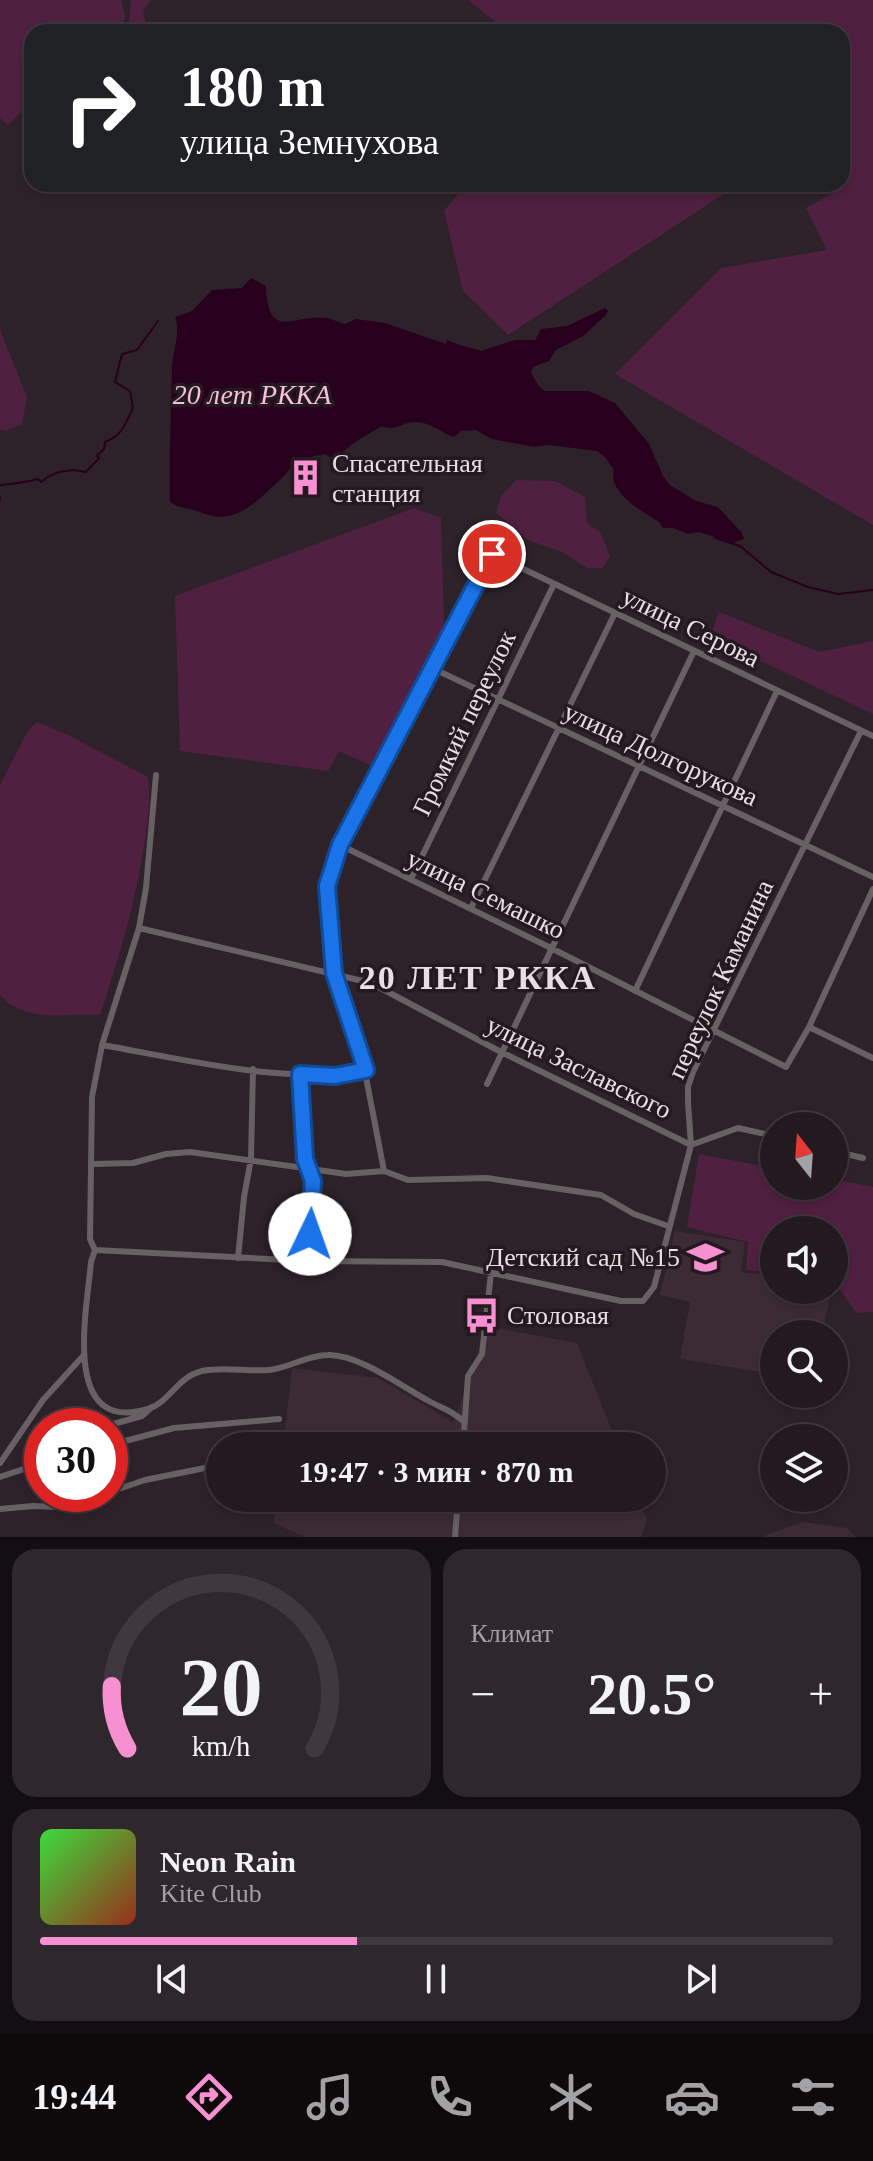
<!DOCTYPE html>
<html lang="ru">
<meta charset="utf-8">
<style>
body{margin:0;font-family:Georgia,serif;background:#2e272c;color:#f1f3f6;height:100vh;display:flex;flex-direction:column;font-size:30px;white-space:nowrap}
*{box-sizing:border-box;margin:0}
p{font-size:26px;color:#a2a1a4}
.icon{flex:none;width:44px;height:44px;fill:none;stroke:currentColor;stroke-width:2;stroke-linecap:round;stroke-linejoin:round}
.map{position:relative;height:1537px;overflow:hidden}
.panel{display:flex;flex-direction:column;gap:12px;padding:12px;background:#130e11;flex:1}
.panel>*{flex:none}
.top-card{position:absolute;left:24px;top:24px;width:826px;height:168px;border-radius:24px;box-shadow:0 4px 12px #0003,0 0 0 2px #3f383d;background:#202124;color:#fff;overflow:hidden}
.needle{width:52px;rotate:343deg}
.controls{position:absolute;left:760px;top:1112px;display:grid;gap:16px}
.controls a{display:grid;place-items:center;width:88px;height:88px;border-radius:50%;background:#221a1f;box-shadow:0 4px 12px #0003,0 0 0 2px #3f383d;font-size:40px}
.speed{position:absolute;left:24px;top:1408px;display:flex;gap:16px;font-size:40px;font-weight:700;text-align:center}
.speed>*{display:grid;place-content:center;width:104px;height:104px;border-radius:50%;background:#221a1f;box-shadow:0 4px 12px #0003,0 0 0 2px #3f383d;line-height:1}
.speed .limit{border:12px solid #d22;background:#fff;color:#111}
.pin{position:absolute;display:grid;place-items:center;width:68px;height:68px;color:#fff;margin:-34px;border:4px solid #fff;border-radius:50%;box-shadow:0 2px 8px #0007}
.me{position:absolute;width:88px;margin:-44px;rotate:3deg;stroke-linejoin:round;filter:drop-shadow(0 0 6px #0008)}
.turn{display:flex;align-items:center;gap:28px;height:168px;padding:0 24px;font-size:36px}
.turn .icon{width:104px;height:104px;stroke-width:2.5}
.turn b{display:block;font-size:56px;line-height:68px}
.big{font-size:60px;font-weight:600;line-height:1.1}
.panel .card{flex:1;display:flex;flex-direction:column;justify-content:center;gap:12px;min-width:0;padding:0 28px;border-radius:24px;background:#2e272c}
.panel .dial{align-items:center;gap:0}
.dial svg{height:208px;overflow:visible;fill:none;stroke:#3f383d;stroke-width:7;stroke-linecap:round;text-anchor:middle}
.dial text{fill:#f1f3f6;stroke:none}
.song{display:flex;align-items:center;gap:24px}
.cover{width:96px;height:96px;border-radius:12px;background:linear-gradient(135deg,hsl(120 70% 55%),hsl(10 70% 35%))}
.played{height:8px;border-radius:4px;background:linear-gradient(90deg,#f690d0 40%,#3f383d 40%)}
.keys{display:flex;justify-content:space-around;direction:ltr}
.heat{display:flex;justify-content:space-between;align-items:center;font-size:44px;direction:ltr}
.panel .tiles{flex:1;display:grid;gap:12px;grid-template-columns:1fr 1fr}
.card:last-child{grid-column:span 2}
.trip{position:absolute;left:206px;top:1432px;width:460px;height:80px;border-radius:40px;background:#221a1f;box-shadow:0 4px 12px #0003,0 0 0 2px #3f383d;font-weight:600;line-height:80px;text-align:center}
.dock{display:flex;height:128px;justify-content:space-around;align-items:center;background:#0e0a0c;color:#a2a1a4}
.dock .icon{width:56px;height:56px}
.dock .active{color:#f690d0}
.dock b{font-size:36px;color:#f1f3f6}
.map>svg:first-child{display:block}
</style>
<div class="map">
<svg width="873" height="1537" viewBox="0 0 873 1537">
<rect width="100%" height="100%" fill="#2d2229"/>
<path fill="#3c2b35" d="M675,1231L745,1242L741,1272L774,1276V1290H831L822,1334H774V1374L680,1359L690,1302L660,1295Z
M491,1327L577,1343L618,1446H283L292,1368L378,1378L453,1422Z
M277,1498H638L647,1520L641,1537H304L274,1523Z
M803,1522L847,1528L855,1537H761Z"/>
<path fill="#502040" d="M0,0H121L125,16L122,32H32V101L8,125L0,118Z
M131,0H152C137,13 146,15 149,32H128Z
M468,0H873V525L615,374L721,268L827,250L806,208L833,193L828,184H842V32H508Z
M466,184H739L508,335L463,291L444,211Z
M0,330L27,397L22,424L6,431L0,429Z
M516,480L555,481L585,497L587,523L600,532L610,556L603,568H587L562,552L528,540L496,513L501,496Z
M414,508L441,518L444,625L375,767L339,751L328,771L180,751L175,596Z
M719,612L819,652L873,641V714L710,637Z
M37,722L66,734L148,777C151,803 147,827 143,852C134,908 118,961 100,1015C66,1013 25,1024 0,995V785L27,732Z
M699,1154L774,1168V1186H834V1179L873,1187V1312L857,1313L834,1282V1230H774V1273L746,1270L748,1242L687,1227Z"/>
<path fill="#28001d" d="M251,278L266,286C268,343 293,313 327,318C333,319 339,323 345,324L356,319L385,323L446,344L447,340C462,347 468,346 481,351L515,340H535L541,329L567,326L605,308L608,311L606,315L583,336L556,350L549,361L533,367L531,373L539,386L545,391H589L615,403L649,444L663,476L670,485L696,501L718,507L742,533L744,539L733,543L699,532L688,534L673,528H663L659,522C642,511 608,493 614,470L605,457L597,451L548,445L534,447L492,439L476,430L461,431L454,437C441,433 431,422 415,422C402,422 395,432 382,426C367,436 343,445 338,462L325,454L294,460C289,473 281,479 271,488C250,509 229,525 200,512C189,508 180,509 170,502C169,457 171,412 172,367C173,352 181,331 175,317L192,311L212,290L242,288Z"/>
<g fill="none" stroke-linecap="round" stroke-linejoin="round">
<path stroke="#28001d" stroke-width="2" d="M0,485C13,484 27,482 38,479L41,482C54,471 69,468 86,472L99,458L97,456L104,449L105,442C123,435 125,424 133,408L130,391L115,382L122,354L137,350L158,321
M0,497V500
M715,538L740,546L771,572L808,587L838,594L873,590"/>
<path stroke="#676164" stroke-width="6" d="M432,668L873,877
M156,775L146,888L139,928L102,1045L92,1097L90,1239L95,1250L91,1262C87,1310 60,1435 148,1409C170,1402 177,1377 202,1371C223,1366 247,1372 269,1370C289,1368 307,1355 328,1355C358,1354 401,1386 427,1400C441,1408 452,1410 463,1421
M340,845L553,949L786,1067L809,1027L873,889
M411,879L554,584
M471,908L615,613
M139,928L371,983L501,1052L691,1145L738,1128L774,1136
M635,991L777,691
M809,1027L873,1058
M102,1045C183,1059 284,1085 366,1070
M300,1074L305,1159L313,1181L308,1261
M487,1084L694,651
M834,1151L863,1158
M92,1164L133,1163L166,1154L190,1152L346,1174L384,1171L408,1180L487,1178L601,1195L634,1214L668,1226
M384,1171L360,1046L334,973L327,886L340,845L492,554L873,736
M95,1250L308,1261L442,1262L621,1301H643L654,1287L691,1145L688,1102V1087L693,1072L861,731
M238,1258L244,1197L251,1159L253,1069
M106,1426L142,1416L150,1409
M110,1445L174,1428L279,1419
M463,1446L468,1376L482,1354L491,1273
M0,1463L43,1400L84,1355
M0,1477L42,1463
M110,1492L145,1480L220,1465
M0,1509L33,1506L59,1507L103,1494
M455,1537L458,1498"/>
</g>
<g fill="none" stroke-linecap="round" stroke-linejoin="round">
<defs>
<path id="route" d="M310,1234L313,1181L305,1159L300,1074L335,1076L366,1070L334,973L327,886L340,845L492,554"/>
</defs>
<use href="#route" stroke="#114b97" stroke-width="20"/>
<use href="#route" stroke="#1a73e8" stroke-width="14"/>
</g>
<defs>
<symbol id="building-bare" viewBox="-9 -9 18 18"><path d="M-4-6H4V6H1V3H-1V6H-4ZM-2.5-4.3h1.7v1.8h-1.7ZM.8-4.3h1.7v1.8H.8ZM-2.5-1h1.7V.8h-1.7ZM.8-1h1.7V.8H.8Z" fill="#f690d0" stroke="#24191f" stroke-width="2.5" paint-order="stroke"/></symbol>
<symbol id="school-bare" viewBox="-9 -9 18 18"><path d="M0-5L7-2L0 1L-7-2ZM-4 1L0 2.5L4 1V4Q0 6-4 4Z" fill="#f690d0" stroke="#24191f" stroke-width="2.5" paint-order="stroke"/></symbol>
<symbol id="bus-bare" viewBox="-9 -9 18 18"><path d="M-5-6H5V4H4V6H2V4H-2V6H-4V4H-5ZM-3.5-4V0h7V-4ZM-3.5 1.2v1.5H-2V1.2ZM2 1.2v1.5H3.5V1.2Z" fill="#f690d0" stroke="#24191f" stroke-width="2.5" paint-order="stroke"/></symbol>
</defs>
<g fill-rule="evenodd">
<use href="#building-bare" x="280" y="452" width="51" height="51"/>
<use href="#school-bare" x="680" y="1232" width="51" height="51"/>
<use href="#bus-bare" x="456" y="1290" width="51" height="51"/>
</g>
<g text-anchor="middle" stroke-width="7" stroke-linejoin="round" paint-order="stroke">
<g font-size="26" fill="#e7dfe3" stroke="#24191f" text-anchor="start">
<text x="332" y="472">Спасательная<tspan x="332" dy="30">станция</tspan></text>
<text x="680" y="1266" text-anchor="end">Детский сад №15</text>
<text x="507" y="1324">Столовая</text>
</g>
<g font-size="26" fill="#e7dfe3" stroke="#24191f">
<text transform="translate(691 627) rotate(26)" y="9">улица Серова</text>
<text transform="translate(464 723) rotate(-64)" y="9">Громкий переулок</text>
<text transform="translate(661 754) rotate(25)" y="9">улица Долгорукова</text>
<text transform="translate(486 894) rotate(26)" y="9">улица Семашко</text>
<text transform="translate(720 979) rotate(-65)" y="9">переулок Каманина</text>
<text transform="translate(579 1067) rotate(26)" y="9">улица Заславского</text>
</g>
<g font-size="28" font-style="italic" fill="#f6bddf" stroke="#24191f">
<text x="252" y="404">20 лет РККА</text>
</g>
<g font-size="34" font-weight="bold" letter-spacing="2" fill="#e7dfe3" stroke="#24191f">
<text x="478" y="989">20 ЛЕТ РККА</text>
</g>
</g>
</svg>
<div class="controls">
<a><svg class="needle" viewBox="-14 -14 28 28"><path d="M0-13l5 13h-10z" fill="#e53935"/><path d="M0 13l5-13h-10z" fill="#a2a1a4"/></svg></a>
<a><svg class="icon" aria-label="sound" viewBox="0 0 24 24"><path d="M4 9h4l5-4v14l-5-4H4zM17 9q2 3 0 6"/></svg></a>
<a><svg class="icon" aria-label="search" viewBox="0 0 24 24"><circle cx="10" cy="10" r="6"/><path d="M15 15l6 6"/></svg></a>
<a><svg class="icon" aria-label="layers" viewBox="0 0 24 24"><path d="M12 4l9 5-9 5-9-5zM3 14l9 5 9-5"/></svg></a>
</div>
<div class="speed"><div class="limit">30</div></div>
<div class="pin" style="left:492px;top:554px;background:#d93025"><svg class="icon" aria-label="arrive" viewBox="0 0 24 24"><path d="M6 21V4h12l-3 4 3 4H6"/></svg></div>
<svg class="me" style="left:310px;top:1234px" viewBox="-20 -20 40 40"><circle r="19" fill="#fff"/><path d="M0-13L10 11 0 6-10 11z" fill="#1a73e8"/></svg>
<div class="trip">19:47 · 3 мин · 870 m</div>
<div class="top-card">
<div class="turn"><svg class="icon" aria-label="right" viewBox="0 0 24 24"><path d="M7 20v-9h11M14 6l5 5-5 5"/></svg><div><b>180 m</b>улица Земнухова</div></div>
</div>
</div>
<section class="panel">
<div class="tiles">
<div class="card dial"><svg viewBox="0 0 100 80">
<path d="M14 69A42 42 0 1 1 86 69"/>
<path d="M14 69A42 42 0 0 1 8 45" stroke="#f690d0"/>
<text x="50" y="56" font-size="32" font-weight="700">20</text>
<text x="50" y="72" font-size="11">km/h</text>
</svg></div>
<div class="card"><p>Климат</p>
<div class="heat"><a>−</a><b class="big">20.5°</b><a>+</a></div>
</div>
<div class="card">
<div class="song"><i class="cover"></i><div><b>Neon Rain</b><p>Kite Club</p></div></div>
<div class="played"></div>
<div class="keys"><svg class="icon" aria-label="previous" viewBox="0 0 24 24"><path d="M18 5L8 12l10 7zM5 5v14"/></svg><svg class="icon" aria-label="pause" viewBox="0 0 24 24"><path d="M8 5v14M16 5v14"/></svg><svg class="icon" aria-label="next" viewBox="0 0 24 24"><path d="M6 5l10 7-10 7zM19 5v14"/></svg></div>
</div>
</div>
</section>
<nav class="dock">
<b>19:44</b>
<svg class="icon active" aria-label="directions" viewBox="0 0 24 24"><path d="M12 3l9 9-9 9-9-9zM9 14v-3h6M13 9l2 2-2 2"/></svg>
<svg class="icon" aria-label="music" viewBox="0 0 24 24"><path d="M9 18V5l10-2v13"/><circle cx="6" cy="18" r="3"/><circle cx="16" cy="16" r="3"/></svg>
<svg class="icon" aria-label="phone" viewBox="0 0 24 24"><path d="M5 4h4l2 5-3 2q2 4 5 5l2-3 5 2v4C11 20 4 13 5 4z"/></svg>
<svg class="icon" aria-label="climate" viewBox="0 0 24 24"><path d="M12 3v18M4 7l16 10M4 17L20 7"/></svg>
<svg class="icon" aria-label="car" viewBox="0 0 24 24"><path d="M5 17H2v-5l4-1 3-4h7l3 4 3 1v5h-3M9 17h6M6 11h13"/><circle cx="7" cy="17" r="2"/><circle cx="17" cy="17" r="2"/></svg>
<svg class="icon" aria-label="filters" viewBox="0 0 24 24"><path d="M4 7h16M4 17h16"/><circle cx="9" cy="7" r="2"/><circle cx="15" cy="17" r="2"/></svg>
</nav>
